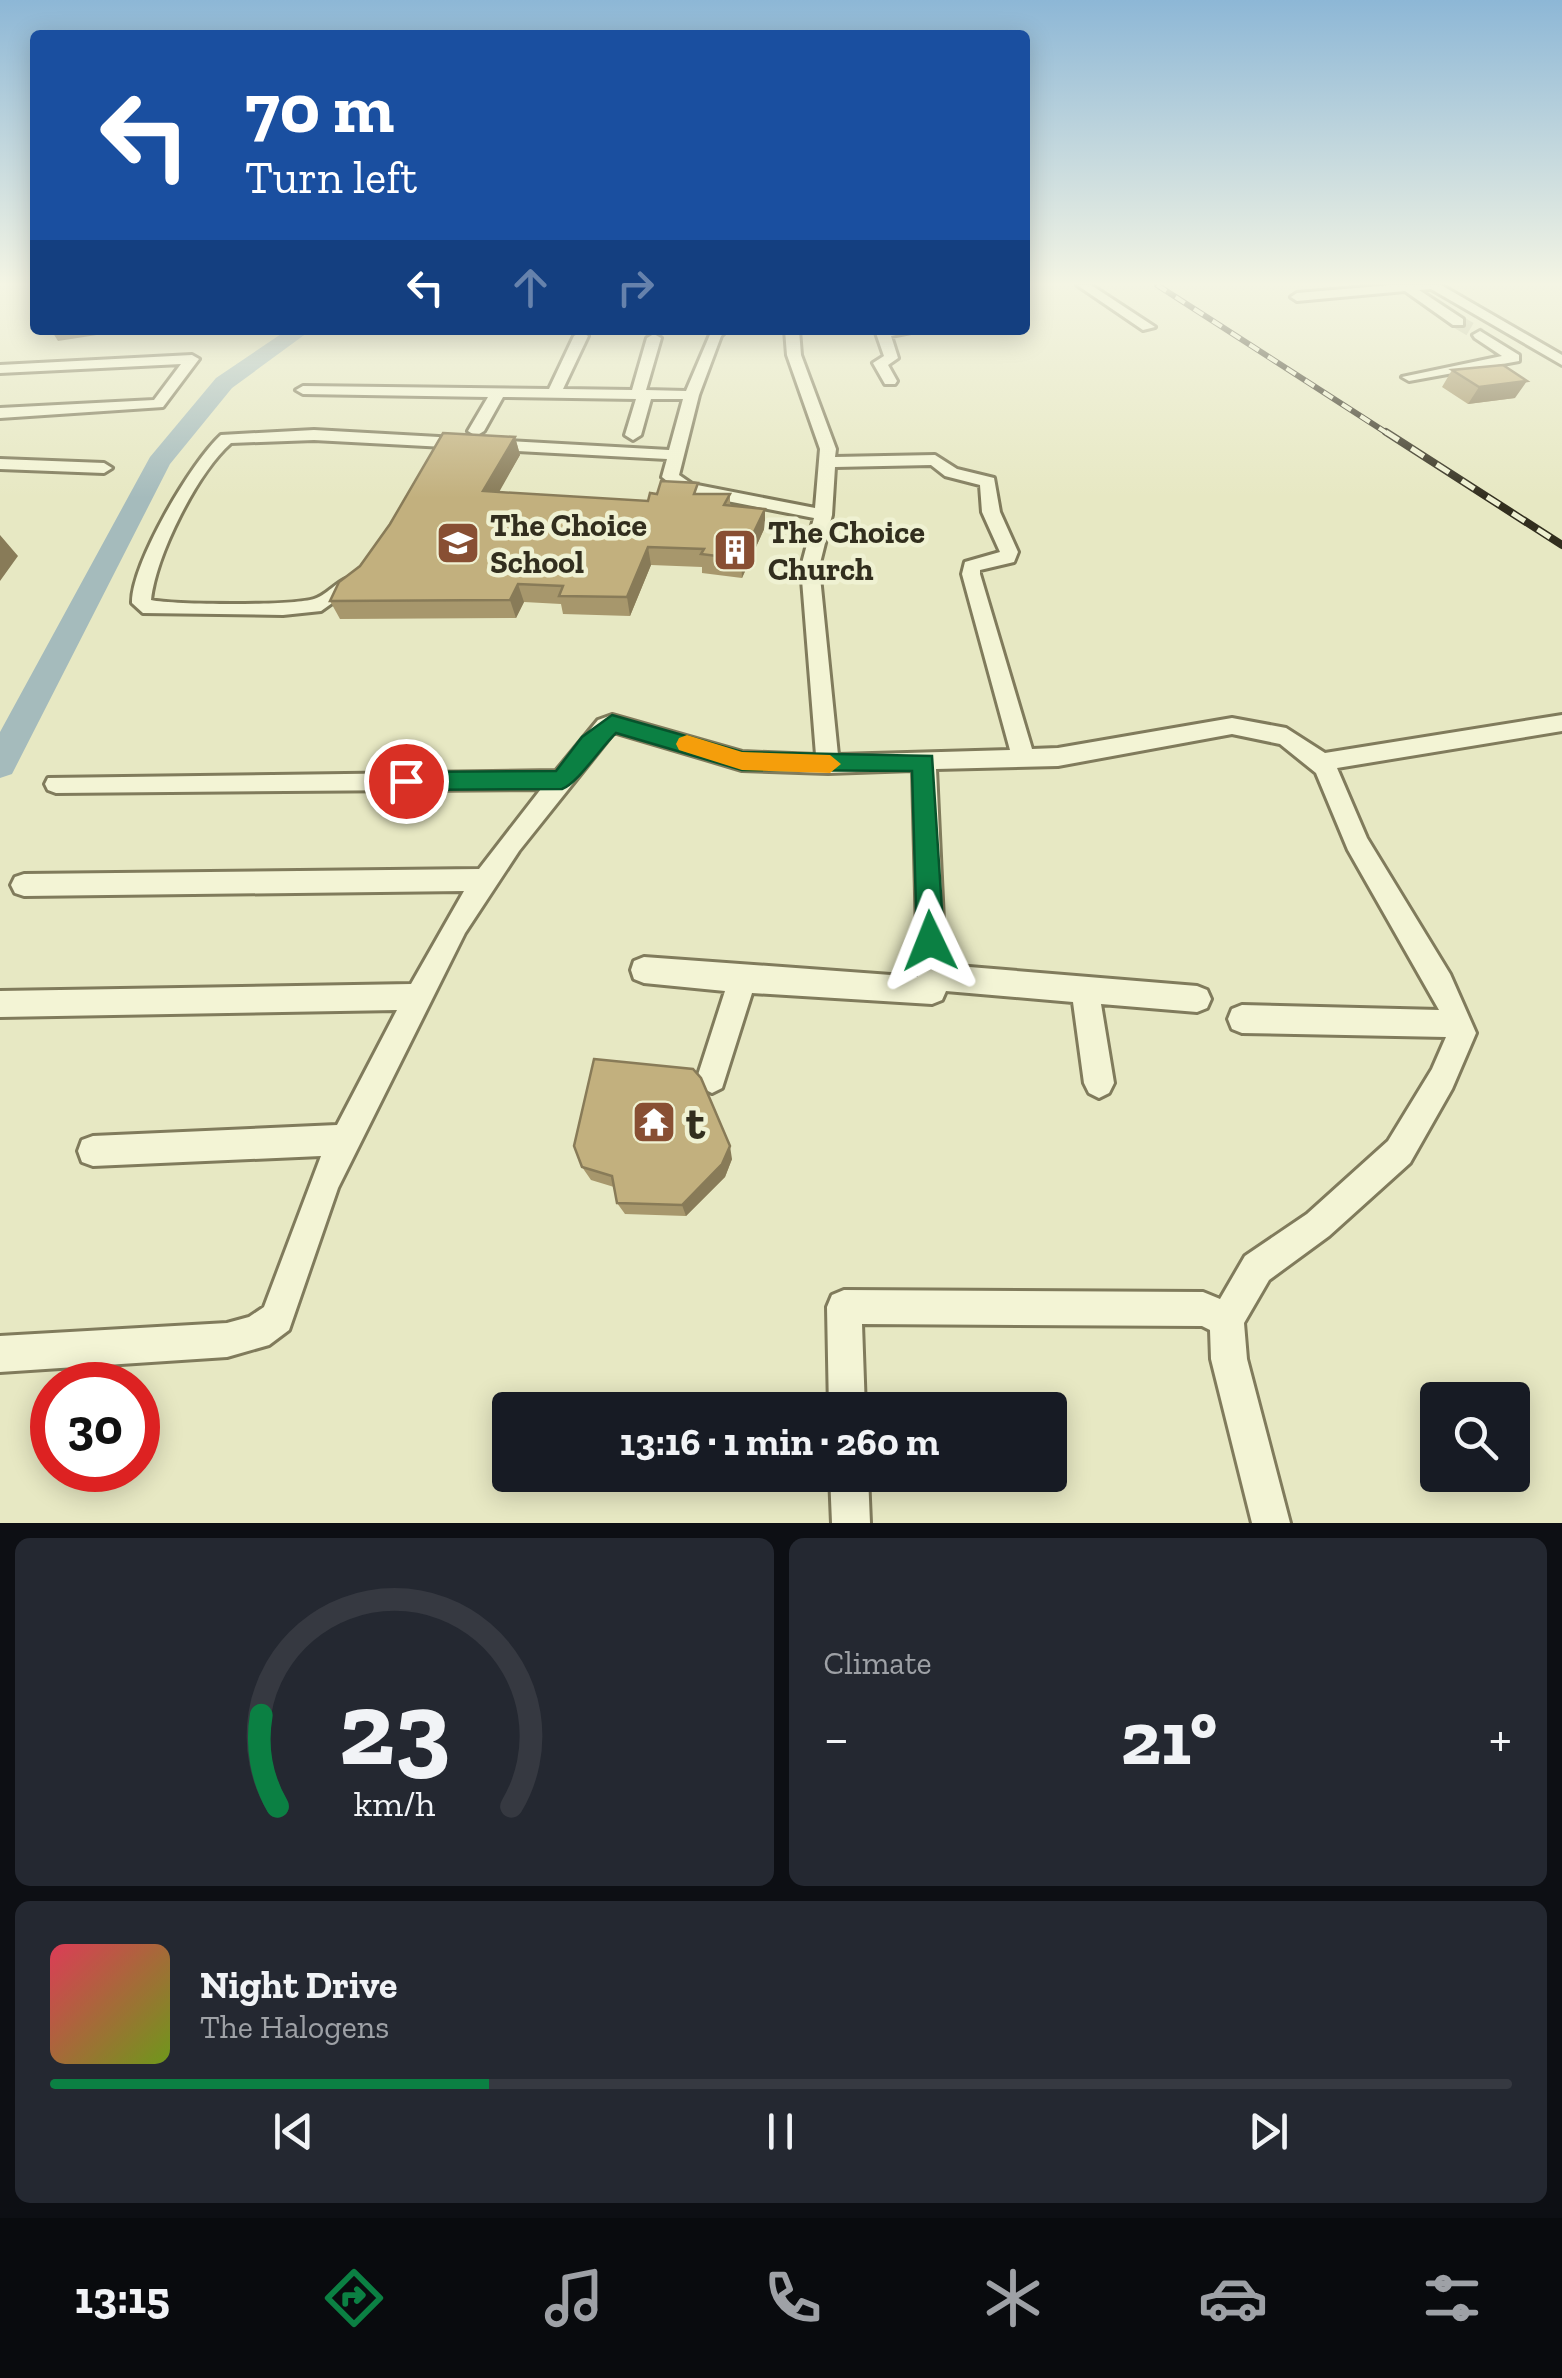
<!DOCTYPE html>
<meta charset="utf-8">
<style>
body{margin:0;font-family:"Zilla Slab",serif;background:#242831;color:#f1f3f6;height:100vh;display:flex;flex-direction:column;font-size:38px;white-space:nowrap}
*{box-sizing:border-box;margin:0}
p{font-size:32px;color:#9ea1a6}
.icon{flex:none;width:55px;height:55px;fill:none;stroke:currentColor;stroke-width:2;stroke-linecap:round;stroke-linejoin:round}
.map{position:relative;height:1523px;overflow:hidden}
.side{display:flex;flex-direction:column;gap:15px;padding:15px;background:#0d0f14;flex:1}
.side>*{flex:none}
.hud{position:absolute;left:30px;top:30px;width:1000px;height:305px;border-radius:10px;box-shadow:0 5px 25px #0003;background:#1a4fa0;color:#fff;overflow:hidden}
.controls{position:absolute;left:1420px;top:1382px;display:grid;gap:20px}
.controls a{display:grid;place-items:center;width:110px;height:110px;border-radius:10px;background:#171b24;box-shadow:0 5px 25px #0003;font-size:50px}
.speed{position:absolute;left:30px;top:1362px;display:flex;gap:20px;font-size:50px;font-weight:700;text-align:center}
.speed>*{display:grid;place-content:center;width:130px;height:130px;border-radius:50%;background:#171b24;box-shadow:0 5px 25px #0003;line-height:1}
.speed .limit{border:15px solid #d22;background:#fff;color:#111}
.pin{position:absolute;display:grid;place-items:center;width:85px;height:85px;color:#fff;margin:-42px;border:5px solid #fff;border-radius:50%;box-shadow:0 2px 10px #0007}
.me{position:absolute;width:110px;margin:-55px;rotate:358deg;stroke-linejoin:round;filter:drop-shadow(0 0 8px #0008)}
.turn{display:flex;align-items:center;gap:35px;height:210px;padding:0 50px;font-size:45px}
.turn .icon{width:130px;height:130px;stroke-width:2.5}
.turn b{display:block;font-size:70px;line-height:85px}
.lanes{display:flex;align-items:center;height:95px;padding:0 50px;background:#0003;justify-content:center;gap:50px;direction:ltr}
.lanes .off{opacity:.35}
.big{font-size:75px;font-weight:700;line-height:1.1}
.side .tile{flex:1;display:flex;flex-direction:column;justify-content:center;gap:15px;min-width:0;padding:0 35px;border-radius:15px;background:#242831}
.side .dial{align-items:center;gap:0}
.dial svg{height:260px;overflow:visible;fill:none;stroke:#363941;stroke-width:7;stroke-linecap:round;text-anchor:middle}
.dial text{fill:#f1f3f6;stroke:none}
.song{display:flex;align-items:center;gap:30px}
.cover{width:120px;height:120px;border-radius:15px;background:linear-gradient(135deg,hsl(350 70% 55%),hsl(80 70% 35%))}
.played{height:10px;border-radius:5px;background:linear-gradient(90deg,#0b8043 30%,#363941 30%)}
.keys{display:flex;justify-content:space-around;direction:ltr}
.heat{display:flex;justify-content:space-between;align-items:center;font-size:55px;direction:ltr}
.side .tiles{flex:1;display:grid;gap:15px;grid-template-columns:1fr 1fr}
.tile:last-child{grid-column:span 2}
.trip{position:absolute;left:492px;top:1392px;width:575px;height:100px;border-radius:10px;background:#171b24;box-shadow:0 5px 25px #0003;font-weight:700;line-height:100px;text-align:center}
.tabs{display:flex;height:160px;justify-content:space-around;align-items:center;background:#090b0e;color:#9ea1a6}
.tabs .icon{width:70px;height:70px}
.tabs .selected{color:#0b8043}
.tabs b{font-size:45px;color:#f1f3f6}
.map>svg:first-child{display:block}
</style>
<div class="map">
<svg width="1562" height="1523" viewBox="0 0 1562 1523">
<rect width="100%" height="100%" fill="#e7e8c3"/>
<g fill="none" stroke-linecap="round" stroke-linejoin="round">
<path fill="#a5bbbc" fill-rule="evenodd" d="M287,330H311L232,388L170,464L12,774L0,778V732L150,457L216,378Z"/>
<path stroke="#c3c3a2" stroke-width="14" stroke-dasharray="14 8" stroke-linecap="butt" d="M1458,322L1480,335"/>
<defs>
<path id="minor" d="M1077,285H1091L1155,327L1143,330Z
M1392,285H1441L1562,355V365L1431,289L1419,290L1463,319V325H1453L1405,291L1297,301L1291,297L1297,293Z
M712,330H727L721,336L699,395L679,475L692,484L815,508L820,449L787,355L785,330H799L801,355L836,449L835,457L935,455L957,469L994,478L1000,512L1018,552L1014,562L980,570V574L1032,749L1058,748L1232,718L1286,728L1325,753L1562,715V731L1337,768L1367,838L1450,974L1476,1033L1452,1089L1410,1163L1329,1236L1269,1280L1244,1323L1247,1359L1290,1523H1252L1211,1359L1210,1330L1202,1326L862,1324L865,1410H829L827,1307L832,1295L844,1290L1203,1292L1220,1299L1245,1256L1307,1214L1388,1141L1432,1069L1446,1037L1242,1033L1232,1029L1228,1019L1232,1009L1242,1005L1439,1010L1348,850L1316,773L1280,744L1232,734L1058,766L936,769L945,965L1197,986L1207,990L1211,999L1207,1008L1197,1012L1101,1004L1114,1083L1109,1093L1099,1098L1089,1093L1084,1083L1073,1002L946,991L942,1000L932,1004L752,993L722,1088L712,1093L702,1088L697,1078L725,991L644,983L634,979L631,970L634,961L644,957L918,977L913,770L828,773L742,770L614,732L519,851L465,933L338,1188L289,1330L269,1345L227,1357L0,1372V1336L227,1323L249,1317L264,1307L321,1156L93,1166L82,1162L78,1151L82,1140L93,1136L337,1125L397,1010L0,1017V991L411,984L464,891L24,896L15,893L11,885L15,877L24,874L479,869L541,789L56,793L48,790L45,784L48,778L556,771L598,720L612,715L742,752L816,755L801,567L814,518L681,492L662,477L667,459L314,440L231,443C197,473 156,555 151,600C174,605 291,606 314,599C331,594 341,573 361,577L363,581L321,611L283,615L143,613L132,603C131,564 192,461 221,435L314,430L669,450L683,399H651L641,435L633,440L625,435L636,399L503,397L484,431L476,436L468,431L488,397L303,394L296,390L303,386L549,389L574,336L581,332L588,336L563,389L632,390L647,338L654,334L661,338L646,390L686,391ZM931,465L945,476L980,485L982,512L1000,552L965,562L962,574L1010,750L838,755L819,567L832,515L835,467Z
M875,330H921L891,336L898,358L888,365L897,381L895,384H885L873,363L884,356Z
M1480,331L1519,355V361L1409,381L1402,377L1502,356L1475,338L1473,335Z
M192,355L199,359L163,407L0,418V408L154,400L181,364L0,373V365Z
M0,459L104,463L112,468L104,473L0,469Z
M830,1475H868L870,1523H832Z"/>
</defs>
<use href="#minor" stroke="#807b5c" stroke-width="6"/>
<use href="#minor" fill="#f3f4d5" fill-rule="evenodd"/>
<defs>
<path id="rail-far1" d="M1157,285L1390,435"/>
<path id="rail" d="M1386,432L1562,545"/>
</defs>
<use href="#rail-far1" stroke="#322e1e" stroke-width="6"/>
<use href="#rail" stroke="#322e1e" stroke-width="8"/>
<use href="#rail-far1" stroke="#eff1d2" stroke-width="4" stroke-dasharray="11" stroke-linecap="butt"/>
<use href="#rail" stroke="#eff1d2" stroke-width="5" stroke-dasharray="15" stroke-linecap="butt"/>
</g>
<path fill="#a7976c" d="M1452,370L1515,398L1468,404L1442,387Z
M515,437L520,455L498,492L648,501L699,494H730V506L765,509V527L742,578L702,573V567L651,565L630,616L563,614L561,604L524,602L516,618L340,619L330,601L360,566Z
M732,1159L725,1177L686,1216L625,1214L617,1203L614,1187L591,1180L582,1167Z"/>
<path fill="#887b58" d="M51,330H129L58,341Z
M1527,381L1515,398L1468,404L1479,387Z
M515,437L520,455L489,510L483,491Z
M765,509V527L742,578L741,559Z
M0,535L18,556L0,581Z
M648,547L651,565L630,616L627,597Z
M518,584L524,602L516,618L510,600Z
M730,1146L732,1159L725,1177L686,1216L682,1205Z"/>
<path fill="#c2b07e" stroke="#887b58" stroke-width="2.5" d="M1503,365L1527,381L1479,387L1452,370Z
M443,433L515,437L483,491L648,501L650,493L657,494L661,481L698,483L694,494H730L724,505L765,509L741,559L701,554L704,549L648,547L627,597L559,596L563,586L518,584L510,600L330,601L339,582L360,566L390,524Z
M594,1059L693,1069L701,1078L730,1146L722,1164L682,1205L617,1203L612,1176L582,1167L574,1146Z"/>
<linearGradient id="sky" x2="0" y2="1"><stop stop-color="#8db7d6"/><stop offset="0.57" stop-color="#f4f5e4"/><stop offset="1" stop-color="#f4f5e4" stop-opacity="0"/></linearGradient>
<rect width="1562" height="498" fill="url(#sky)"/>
<path fill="#0b8043" stroke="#07532c" stroke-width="2.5" d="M612,715L742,752L932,756L944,941L940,950L930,953L921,950L917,941L912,771L742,770L616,733C601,747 578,783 562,789L406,790L394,781L406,772L556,771L582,737Z"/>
<path fill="#f59e0b" d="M687,735L742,752L830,755L841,764L830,773L742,770L679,750L676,744L679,738Z"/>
<defs>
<symbol id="school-square" viewBox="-11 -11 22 22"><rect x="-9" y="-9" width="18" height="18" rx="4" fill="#884f33" stroke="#eff1d2"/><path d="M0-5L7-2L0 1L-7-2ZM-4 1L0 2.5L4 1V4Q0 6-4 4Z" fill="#fff"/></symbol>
<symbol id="building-square" viewBox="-11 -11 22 22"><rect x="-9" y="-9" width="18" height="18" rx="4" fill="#884f33" stroke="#eff1d2"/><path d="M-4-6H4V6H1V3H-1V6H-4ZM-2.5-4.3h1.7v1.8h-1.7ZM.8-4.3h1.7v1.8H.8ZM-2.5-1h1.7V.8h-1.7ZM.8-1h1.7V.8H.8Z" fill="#fff"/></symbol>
<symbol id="temple-square" viewBox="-11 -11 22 22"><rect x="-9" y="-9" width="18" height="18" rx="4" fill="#884f33" stroke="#eff1d2"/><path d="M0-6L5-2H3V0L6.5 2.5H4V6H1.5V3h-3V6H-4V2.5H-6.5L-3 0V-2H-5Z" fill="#fff"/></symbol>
</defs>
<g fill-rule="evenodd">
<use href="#school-square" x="433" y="518" width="50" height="50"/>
<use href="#building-square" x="710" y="525" width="50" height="50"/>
<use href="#temple-square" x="629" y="1097" width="50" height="50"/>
</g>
<g text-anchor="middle" stroke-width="9" stroke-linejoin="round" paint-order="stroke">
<g font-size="32" font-weight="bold" fill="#322e1e" stroke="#eff1d2" text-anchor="start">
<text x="490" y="536">The Choice<tspan x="490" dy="37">School</tspan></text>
<text x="768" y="543">The Choice<tspan x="768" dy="37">Church</tspan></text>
</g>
<g font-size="48" font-weight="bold" fill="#322e1e" stroke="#eff1d2" text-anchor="start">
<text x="686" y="1139">t</text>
</g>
</g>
</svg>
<div class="controls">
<a><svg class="icon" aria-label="search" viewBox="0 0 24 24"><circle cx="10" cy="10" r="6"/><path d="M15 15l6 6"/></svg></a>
</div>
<div class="speed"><div class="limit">30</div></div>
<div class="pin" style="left:406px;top:781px;background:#d93025"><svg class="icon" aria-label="arrive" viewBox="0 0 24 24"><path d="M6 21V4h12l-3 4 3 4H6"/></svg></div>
<svg class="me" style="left:930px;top:941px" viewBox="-20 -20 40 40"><path d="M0-17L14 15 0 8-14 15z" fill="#0b8043" stroke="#fff" stroke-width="4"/></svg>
<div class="trip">13:16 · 1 min · 260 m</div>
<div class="hud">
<div class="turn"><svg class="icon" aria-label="left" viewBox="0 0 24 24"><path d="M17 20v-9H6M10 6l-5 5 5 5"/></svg><div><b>70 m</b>Turn left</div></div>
<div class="lanes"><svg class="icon" aria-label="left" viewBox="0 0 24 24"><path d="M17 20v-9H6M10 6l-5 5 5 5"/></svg><svg class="icon off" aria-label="ahead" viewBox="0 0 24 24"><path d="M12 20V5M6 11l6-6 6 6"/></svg><svg class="icon off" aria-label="right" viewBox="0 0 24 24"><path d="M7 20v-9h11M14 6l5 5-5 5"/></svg></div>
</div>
</div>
<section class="side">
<div class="tiles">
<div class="tile dial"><svg viewBox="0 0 100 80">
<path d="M14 69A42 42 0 1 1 86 69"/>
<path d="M14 69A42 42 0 0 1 9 41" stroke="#0b8043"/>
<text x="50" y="56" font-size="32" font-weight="700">23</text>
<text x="50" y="72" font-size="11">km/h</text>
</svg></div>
<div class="tile"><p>Climate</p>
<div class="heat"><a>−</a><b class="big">21°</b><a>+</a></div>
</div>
<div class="tile">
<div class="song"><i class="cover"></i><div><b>Night Drive</b><p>The Halogens</p></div></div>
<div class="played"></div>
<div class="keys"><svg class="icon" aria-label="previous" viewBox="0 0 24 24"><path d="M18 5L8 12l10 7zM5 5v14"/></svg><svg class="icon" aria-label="pause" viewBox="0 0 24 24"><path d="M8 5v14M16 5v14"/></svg><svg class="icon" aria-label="next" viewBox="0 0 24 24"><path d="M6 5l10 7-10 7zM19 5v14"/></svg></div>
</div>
</div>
</section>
<nav class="tabs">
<b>13:15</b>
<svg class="icon selected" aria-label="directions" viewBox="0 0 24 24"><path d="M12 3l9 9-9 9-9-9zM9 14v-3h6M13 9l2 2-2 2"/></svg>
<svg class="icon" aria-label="music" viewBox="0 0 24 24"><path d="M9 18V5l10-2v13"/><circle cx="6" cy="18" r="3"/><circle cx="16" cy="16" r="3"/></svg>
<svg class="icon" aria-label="phone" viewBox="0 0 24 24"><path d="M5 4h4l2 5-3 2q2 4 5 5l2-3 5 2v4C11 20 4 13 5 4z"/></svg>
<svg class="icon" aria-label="climate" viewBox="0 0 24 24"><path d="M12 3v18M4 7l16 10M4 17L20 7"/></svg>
<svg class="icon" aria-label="car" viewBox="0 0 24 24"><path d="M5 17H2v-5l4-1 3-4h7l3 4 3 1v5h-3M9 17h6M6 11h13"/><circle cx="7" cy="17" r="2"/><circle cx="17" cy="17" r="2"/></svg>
<svg class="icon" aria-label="filters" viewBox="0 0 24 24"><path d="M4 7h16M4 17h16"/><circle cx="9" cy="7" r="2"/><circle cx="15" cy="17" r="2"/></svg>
</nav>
